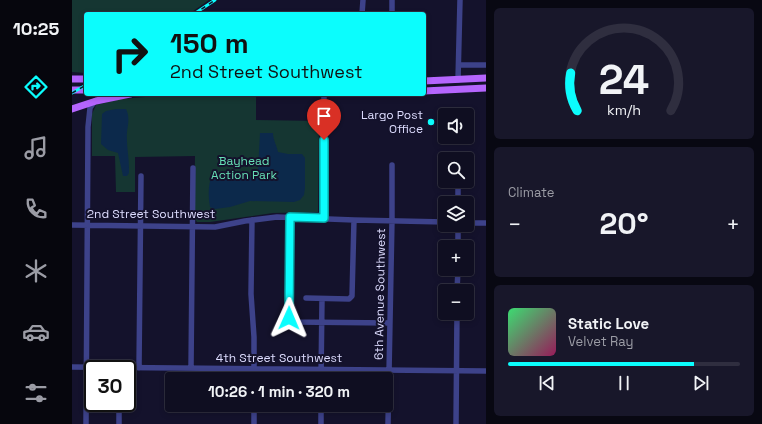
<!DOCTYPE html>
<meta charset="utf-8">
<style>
body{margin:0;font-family:"Space Grotesk",sans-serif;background:#18172a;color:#f1f3f6;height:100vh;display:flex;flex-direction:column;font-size:15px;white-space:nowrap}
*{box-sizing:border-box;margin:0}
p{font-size:13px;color:#9b9ca5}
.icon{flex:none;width:22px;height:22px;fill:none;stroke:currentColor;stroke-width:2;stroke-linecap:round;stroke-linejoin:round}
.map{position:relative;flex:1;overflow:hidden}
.sheet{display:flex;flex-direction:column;gap:8px;padding:8px;background:#080812;width:276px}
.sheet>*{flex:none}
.hud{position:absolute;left:12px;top:12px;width:342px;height:84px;border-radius:4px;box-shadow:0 2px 6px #0003,0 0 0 1px #2f2e3f;background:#0bfdfd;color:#111;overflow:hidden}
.buttons{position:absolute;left:366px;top:108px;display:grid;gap:8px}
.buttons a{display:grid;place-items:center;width:36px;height:36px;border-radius:4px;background:#0f0e21;box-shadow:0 2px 6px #0003,0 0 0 1px #2f2e3f;font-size:20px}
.speed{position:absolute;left:12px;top:360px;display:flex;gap:8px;font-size:20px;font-weight:700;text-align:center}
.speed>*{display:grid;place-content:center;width:52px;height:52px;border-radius:50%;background:#0f0e21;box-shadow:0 2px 6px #0003,0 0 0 1px #2f2e3f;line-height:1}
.speed .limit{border:2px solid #111;border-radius:6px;background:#fff;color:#111}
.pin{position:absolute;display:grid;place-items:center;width:34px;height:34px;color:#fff;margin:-41px -17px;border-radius:50% 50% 50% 0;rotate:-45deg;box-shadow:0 0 4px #0007}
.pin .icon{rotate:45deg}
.me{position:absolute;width:44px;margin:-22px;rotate:1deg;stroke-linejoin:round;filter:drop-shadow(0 0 3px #0008)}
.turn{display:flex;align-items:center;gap:14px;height:84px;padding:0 20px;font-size:18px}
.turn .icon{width:52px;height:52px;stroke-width:2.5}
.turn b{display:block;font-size:28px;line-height:34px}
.big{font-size:30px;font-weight:800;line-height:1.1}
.sheet .tile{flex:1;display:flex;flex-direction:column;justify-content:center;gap:6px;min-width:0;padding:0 14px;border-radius:6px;background:#18172a}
.sheet .dial{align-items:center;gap:0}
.dial svg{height:104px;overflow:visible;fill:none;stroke:#2f2e3f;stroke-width:7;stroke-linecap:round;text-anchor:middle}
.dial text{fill:#f1f3f6;stroke:none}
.song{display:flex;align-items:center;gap:12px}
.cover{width:48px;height:48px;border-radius:6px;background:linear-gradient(135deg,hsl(140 70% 55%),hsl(330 70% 35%))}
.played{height:4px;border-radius:2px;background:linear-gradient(90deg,#0bfdfd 80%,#2f2e3f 80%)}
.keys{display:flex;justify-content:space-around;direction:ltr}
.heat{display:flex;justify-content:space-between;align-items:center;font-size:22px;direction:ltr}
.trip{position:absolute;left:93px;top:372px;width:228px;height:40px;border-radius:4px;background:#0f0e21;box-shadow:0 2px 6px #0003,0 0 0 1px #2f2e3f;font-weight:800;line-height:40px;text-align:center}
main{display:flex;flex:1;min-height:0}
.tab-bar{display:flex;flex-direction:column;width:72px;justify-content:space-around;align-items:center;background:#06060d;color:#9b9ca5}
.tab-bar .icon{width:28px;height:28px}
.tab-bar .active{color:#0bfdfd}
.tab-bar b{font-size:18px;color:#f1f3f6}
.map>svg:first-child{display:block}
</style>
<main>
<nav class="tab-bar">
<b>10:25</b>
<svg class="icon active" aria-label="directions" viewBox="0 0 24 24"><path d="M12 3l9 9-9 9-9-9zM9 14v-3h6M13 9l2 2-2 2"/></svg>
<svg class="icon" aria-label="music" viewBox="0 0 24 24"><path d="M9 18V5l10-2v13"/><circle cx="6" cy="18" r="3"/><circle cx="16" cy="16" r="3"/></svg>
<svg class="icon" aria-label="phone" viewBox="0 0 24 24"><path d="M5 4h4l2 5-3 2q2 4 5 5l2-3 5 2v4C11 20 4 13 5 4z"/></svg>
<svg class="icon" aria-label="climate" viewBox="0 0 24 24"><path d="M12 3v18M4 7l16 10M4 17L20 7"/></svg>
<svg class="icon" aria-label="car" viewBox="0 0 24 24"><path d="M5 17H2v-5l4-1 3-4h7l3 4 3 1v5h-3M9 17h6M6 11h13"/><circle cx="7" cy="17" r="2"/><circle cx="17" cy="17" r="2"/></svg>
<svg class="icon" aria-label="filters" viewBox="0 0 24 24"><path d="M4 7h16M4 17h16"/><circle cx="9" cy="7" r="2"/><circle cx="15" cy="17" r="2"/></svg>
</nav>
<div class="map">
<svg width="414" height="424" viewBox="0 0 414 424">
<rect width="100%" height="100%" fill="#14122c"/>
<path fill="#153632" d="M0,0H137L117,14H14V73L0,72Z
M109,94H184V120L247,121L246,212L201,213L138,222H125L122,218L123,156L63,157V192H44L43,156H20V114L24,105L49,99Z"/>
<path fill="#0c294b" d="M44,109H54C58,117 56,124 55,132C54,144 57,156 57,168V173L55,176H51L46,153L36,150L29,144L30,114L34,111Z
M188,133H201C201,140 205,146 206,152L216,154H230L233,158V188L232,195L228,200L222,202L178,201L158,207L143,209L138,207C136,196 136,185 140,175L146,173L162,174L177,178L182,176L186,171Z"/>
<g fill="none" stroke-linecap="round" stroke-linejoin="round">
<path stroke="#3d428a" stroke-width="5.5" d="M290,14L291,0
M320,14V0
M387,65H414
M386,80L388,0
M386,203V181
M218,217L217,318L223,322L318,323
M251,218L252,94
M180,220L179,294L182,337V379
M395,223H414
M0,225L143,227L173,221L205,217L282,220L373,222
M386,247V225
M385,291L386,269
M234,298L277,299L280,296L282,220
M0,367L414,371
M67,368L69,176
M119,368L121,168
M249,379L250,299
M249,405V424
M14,424L16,127L18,108L23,101
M47,424V403
M182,424V405
M316,424L320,220V165
M384,424L385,313"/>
<path stroke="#b565fe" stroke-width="7" d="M0,79H14
M352,81L414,78
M0,90H14
M352,91L414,88
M0,109L24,101L58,94"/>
<defs>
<path id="rail" d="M122,14L143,0
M0,93L14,85"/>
</defs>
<use href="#rail" stroke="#0bfdfd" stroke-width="3"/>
<use href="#rail" stroke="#14122c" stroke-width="1.5" stroke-dasharray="4.5" stroke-linecap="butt"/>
</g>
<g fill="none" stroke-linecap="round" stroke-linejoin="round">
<defs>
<path id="route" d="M217,318L218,217L252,218V140"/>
</defs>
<use href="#route" stroke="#07a4a4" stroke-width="10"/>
<use href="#route" stroke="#0bfdfd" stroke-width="7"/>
</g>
<circle fill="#0bfdfd" stroke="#14122c" stroke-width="1.5" cx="359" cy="122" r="4"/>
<g text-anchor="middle" stroke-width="4" stroke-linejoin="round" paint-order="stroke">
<g font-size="12" fill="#deddff" stroke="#14122c" text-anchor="end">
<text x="351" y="119">Largo Post<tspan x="351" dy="14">Office</tspan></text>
</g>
<g font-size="12" fill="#67e0b6" stroke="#14122c">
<text x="172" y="165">Bayhead<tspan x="172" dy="14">Action Park</tspan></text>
</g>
<g font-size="12" fill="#deddff" stroke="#14122c">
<text x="79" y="218">2nd Street Southwest</text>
<text transform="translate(308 294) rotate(-89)" y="4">6th Avenue Southwest</text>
<text x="207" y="362">4th Street Southwest</text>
</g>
</g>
</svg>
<div class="buttons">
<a><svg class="icon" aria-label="sound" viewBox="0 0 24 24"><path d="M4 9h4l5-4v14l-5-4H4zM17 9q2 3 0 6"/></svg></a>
<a><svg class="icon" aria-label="search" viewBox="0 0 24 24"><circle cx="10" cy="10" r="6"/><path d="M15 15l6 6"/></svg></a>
<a><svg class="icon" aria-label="layers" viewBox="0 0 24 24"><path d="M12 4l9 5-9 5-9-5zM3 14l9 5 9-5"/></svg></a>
<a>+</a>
<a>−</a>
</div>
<div class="speed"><div class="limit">30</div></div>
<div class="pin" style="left:252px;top:140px;background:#d93025"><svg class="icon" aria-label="arrive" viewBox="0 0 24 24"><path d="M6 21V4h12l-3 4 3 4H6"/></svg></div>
<svg class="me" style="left:217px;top:318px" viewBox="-20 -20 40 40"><path d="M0-17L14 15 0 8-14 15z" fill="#0bfdfd" stroke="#fff" stroke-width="4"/></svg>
<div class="trip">10:26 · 1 min · 320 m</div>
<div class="hud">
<div class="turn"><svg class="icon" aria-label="right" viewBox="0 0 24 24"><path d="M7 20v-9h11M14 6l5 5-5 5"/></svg><div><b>150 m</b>2nd Street Southwest</div></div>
</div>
</div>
<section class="sheet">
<div class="tile dial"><svg viewBox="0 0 100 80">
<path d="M14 69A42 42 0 1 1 86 69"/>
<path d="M14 69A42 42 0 0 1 9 40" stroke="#0bfdfd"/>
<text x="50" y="56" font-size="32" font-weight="700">24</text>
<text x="50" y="72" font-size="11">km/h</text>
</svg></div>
<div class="tile"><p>Climate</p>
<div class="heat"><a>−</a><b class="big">20°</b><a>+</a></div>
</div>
<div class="tile">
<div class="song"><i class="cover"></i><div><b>Static Love</b><p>Velvet Ray</p></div></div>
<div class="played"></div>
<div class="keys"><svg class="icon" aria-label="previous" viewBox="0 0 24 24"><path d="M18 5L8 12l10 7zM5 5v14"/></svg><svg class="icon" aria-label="pause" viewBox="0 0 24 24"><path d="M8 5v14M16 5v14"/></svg><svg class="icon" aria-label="next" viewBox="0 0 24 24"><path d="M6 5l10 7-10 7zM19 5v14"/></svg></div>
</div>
</section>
</main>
